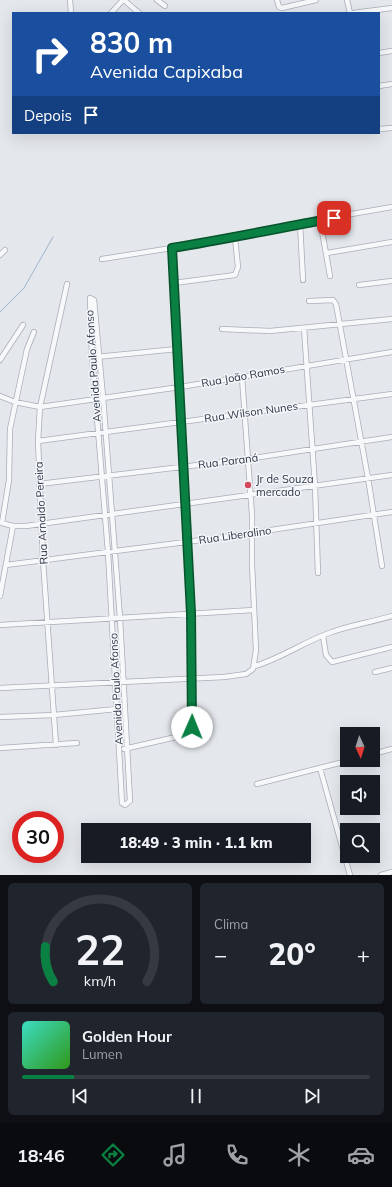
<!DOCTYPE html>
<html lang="pt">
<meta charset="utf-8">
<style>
body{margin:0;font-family:Mulish,sans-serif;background:#20242c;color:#f1f3f6;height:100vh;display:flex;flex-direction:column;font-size:15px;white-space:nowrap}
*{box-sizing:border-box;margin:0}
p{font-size:13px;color:#9ea1a6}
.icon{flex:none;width:22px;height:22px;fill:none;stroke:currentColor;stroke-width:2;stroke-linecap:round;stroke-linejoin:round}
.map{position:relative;height:875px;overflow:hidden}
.sheet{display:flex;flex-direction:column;gap:8px;padding:8px;background:#0d0f14;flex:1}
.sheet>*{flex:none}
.guide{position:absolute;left:12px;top:12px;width:368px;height:122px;border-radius:0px;box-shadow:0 4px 16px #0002;background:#1a4fa0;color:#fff;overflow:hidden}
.needle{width:26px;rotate:176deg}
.controls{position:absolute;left:340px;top:727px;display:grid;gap:8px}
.controls a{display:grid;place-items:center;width:40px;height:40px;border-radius:0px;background:#171b24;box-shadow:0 4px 16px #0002;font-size:20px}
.speed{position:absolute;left:12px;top:811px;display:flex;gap:8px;font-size:20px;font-weight:700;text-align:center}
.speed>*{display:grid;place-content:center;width:52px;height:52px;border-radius:50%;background:#171b24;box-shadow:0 4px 16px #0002;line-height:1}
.speed .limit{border:6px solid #d22;background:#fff;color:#111}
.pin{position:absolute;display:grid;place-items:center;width:34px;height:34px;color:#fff;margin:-17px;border-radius:8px;box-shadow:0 2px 6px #0006}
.me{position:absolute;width:44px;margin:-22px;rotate:1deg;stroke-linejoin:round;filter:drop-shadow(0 0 3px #0008)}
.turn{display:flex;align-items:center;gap:14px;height:84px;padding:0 12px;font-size:18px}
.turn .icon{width:52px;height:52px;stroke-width:2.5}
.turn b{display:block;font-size:28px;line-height:34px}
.then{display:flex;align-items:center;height:38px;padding:0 12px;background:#0003;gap:8px;font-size:15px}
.big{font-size:30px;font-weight:800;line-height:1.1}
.sheet .widget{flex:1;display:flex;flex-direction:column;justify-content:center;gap:6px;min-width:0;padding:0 14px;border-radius:6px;background:#20242c}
.sheet .dial{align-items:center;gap:0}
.dial svg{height:104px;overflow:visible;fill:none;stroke:#363941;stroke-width:7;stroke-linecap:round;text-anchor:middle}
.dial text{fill:#f1f3f6;stroke:none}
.song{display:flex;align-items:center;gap:12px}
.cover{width:48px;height:48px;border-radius:6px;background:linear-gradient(135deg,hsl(170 70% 55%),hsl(110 70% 35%))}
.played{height:4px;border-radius:2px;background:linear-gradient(90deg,#0b8043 15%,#363941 15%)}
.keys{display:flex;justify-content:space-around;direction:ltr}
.heat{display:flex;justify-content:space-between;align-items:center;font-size:22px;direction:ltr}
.sheet .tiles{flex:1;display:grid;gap:8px;grid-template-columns:1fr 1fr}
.widget:last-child{grid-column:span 2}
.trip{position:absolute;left:81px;top:823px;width:230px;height:40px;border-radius:0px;background:#171b24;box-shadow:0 4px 16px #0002;font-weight:800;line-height:40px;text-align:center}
.tabs{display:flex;height:64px;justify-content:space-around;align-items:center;background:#090b0e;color:#9ea1a6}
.tabs .icon{width:28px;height:28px}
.tabs .selected{color:#0b8043}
.tabs b{font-size:18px;color:#f1f3f6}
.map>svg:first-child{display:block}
</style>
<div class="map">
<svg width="392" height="875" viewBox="0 0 392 875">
<rect width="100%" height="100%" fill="#e4e7ec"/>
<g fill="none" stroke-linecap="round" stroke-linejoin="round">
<path stroke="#9fb4cc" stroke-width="1" d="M0,312L24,288L53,237"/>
<defs>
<path id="street" d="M70,0L71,13
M124,0L139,13
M157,0L165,6
M277,0L279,7L282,8L316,0
M347,0L350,13
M111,13L123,0
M353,13L392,8
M379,53L392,51
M379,86L392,84
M379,129L392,128
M320,220L330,276
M300,223L303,280
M327,253L392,242
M0,255L5,250
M102,259L235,238L300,223L392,207
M174,283L235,275L238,267L235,238
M359,285L392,281
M90,298L94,300L103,397L120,618L130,801L125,805L122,803L108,552L92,357Z
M309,301L333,300L336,304L368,478L382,566
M304,328L315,486L318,573
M222,329L270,331L392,319
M96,357L177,349
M0,360L23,325
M0,396L15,402L40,407L180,387L392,352
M38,441L392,394
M39,484L248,459L392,437
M13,526L2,523L9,480L10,429L27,349L34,332
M6,565L217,538L392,512
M0,596L13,526H26L392,475
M0,625L254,610
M323,636L326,655L332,662L392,647
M255,666C282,658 305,641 332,632C351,625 372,622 392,616
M375,672L392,668
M0,688L224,677L246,674L253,669L256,650L252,564V515L242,377
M0,717L54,715L117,709
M56,745L43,560L38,441L40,407L67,284
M0,748L77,743
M124,749L189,734L192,727L191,613L172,248
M373,754L392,749
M320,768L350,875
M257,784L351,760
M381,875L392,872"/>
</defs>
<use href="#street" stroke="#a9aeb7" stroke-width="6"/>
<use href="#street" stroke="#f7f8fa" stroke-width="4.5"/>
</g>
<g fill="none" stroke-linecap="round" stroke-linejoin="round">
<defs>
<path id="route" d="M192,727L191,613L172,248C226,239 280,228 334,218"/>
</defs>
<use href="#route" stroke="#07532c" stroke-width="10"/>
<use href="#route" stroke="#0b8043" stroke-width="7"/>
</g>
<circle fill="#d1495b" stroke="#f4f6f9" stroke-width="1.5" cx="248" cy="485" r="4"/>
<g text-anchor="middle" stroke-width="3" stroke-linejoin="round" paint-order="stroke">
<g font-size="11" fill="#2b3445" stroke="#f4f6f9">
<text transform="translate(93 366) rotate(-94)" y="4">Avenida Paulo Afonso</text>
<text transform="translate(243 376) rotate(-10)" y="4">Rua João Ramos</text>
<text transform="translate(251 412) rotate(-8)" y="4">Rua Wilson Nunes</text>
<text transform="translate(228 461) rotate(-7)" y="4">Rua Paraná</text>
<text transform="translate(41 513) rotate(-93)" y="4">Rua Arnaldo Pereira</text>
<text transform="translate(235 535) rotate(-8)" y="4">Rua Liberalino</text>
<text transform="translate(116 689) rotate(-93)" y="4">Avenida Paulo Afonso</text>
</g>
<g font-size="11" fill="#2b3445" stroke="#f4f6f9" text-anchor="start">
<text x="256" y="483">Jr de Souza<tspan x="256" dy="13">mercado</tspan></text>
</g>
</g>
</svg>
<div class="controls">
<a><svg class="needle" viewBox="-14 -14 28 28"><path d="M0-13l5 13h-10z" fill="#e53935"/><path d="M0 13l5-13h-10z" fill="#9ea1a6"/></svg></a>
<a><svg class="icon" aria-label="sound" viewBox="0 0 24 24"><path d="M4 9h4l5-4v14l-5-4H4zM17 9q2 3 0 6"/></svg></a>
<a><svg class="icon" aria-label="search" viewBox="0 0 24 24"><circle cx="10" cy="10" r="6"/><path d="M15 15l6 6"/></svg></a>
</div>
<div class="speed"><div class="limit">30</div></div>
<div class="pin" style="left:334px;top:218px;background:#d93025"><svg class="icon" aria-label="arrive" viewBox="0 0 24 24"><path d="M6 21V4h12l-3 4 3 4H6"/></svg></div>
<svg class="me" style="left:192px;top:727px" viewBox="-20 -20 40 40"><circle r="19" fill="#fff"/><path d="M0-13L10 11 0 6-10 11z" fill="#0b8043"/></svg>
<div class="trip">18:49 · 3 min · 1.1 km</div>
<div class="guide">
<div class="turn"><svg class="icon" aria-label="right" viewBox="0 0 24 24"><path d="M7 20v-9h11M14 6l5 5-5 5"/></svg><div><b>830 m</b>Avenida Capixaba</div></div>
<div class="then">Depois<svg class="icon" aria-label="arrive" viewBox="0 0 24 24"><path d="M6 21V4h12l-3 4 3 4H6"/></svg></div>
</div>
</div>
<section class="sheet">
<div class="tiles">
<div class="widget dial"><svg viewBox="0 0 100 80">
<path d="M14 69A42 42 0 1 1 86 69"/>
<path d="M14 69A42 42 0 0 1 8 42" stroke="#0b8043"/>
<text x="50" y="56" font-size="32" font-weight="700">22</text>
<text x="50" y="72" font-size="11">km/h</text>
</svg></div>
<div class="widget"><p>Clima</p>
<div class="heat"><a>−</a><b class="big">20°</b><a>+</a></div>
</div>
<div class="widget">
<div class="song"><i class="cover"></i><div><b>Golden Hour</b><p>Lumen</p></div></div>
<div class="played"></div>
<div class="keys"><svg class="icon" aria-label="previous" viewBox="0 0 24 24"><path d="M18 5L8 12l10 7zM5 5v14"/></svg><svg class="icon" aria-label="pause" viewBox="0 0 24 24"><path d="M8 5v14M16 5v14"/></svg><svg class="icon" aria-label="next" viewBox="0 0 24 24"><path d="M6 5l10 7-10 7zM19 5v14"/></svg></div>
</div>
</div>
</section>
<nav class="tabs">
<b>18:46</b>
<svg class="icon selected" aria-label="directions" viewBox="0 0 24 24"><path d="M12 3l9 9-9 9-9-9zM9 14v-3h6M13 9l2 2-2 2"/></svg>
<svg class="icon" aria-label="music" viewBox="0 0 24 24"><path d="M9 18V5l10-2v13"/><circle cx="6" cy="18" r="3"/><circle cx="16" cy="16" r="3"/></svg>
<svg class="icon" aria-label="phone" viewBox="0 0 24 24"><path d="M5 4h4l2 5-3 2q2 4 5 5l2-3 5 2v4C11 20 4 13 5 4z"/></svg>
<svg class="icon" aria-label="climate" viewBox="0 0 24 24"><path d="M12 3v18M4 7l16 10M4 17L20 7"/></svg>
<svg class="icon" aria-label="car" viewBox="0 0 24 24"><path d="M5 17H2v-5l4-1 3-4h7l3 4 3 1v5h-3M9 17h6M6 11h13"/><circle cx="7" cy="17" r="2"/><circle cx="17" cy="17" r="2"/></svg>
</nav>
